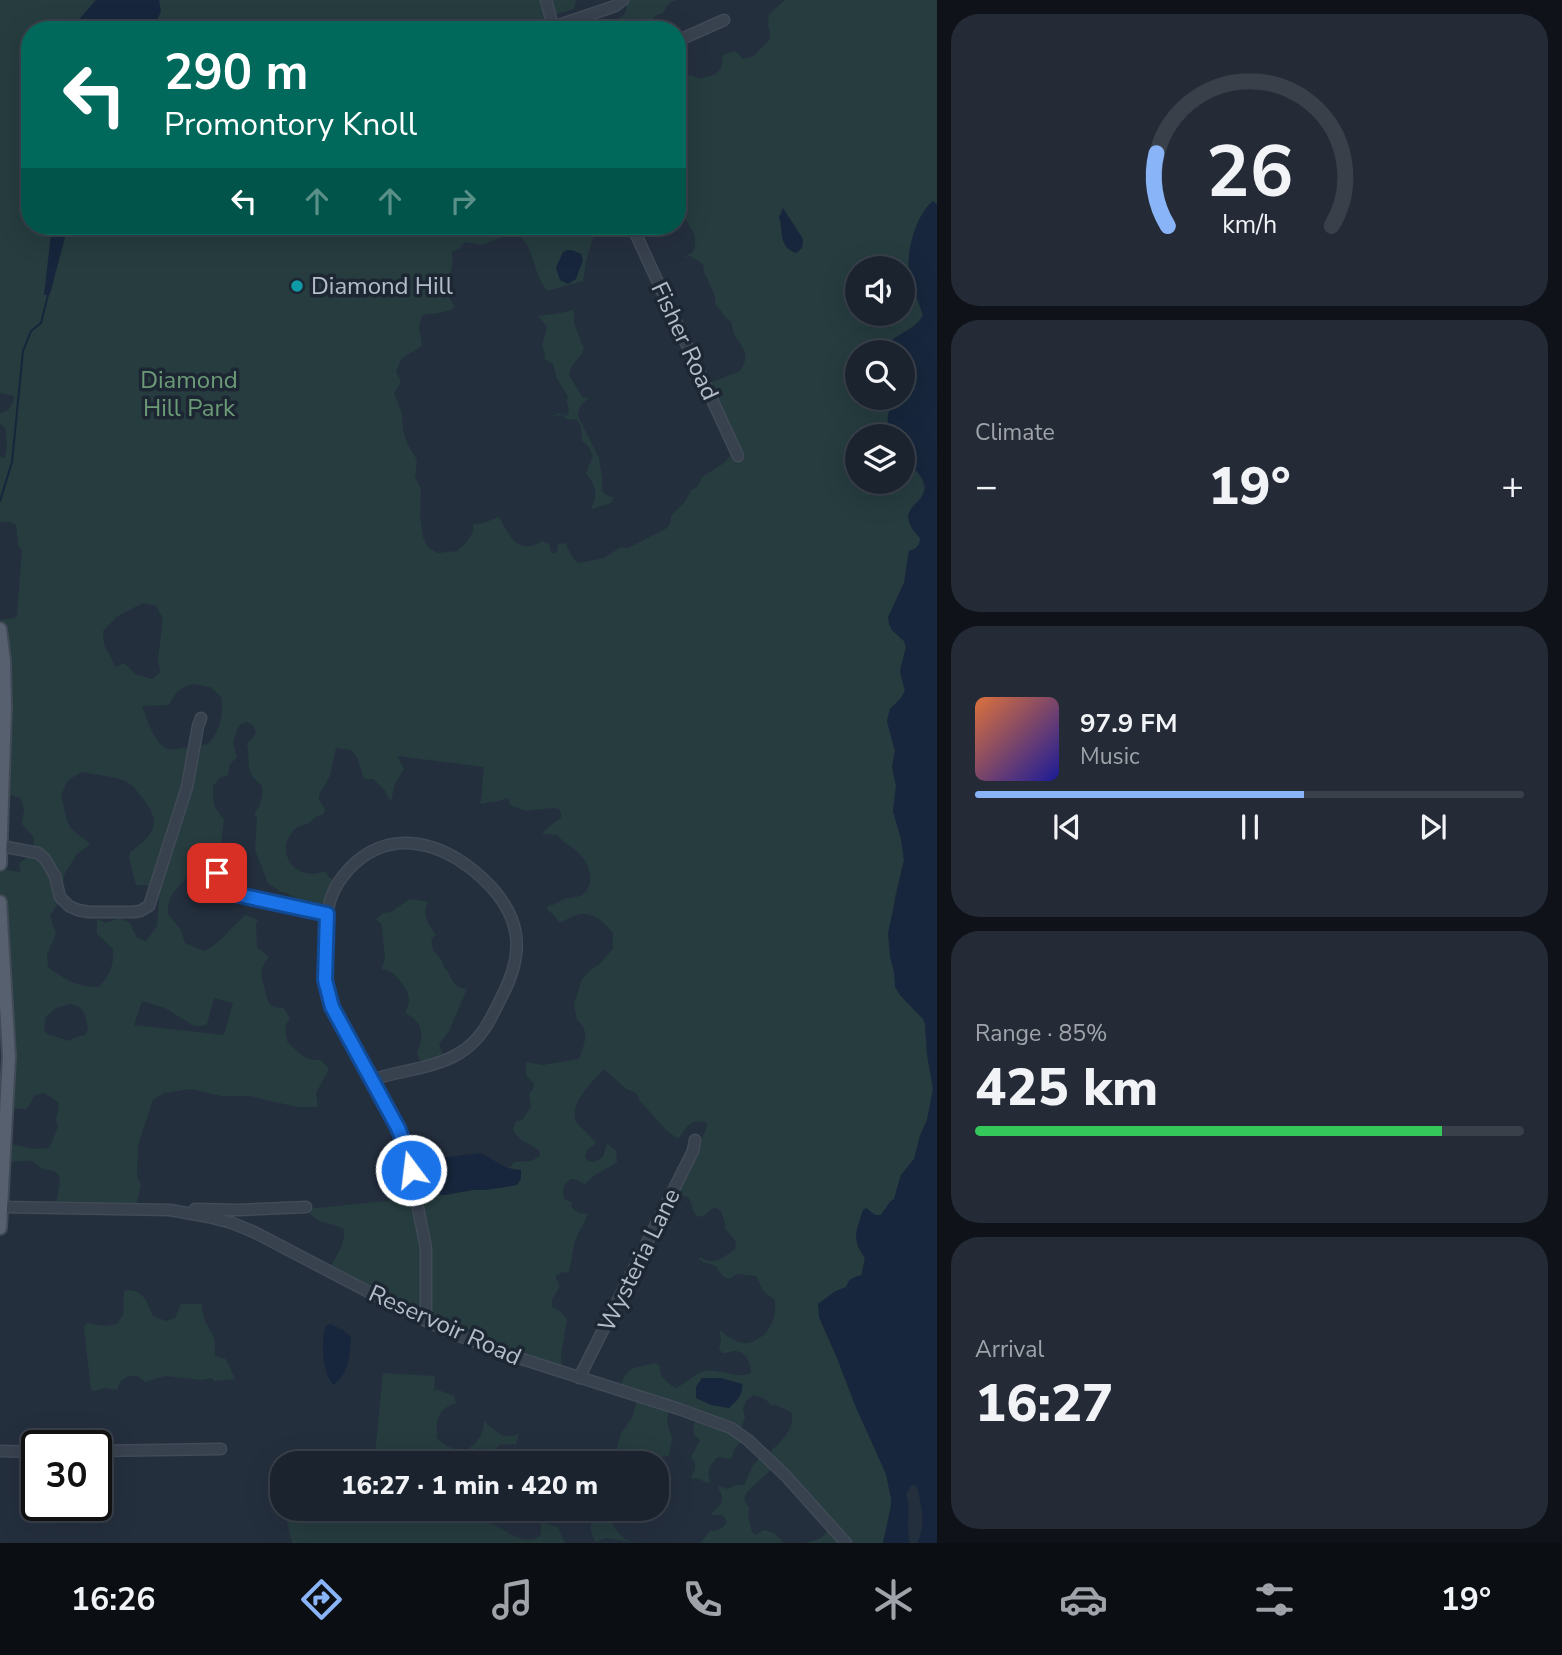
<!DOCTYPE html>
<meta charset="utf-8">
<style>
body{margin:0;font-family:"Nunito Sans",sans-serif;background:#242b36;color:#f1f3f6;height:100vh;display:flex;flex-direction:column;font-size:26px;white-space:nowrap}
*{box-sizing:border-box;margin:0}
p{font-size:23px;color:#a0a4aa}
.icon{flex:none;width:38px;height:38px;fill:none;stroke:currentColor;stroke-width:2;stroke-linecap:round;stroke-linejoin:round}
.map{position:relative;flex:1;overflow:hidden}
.details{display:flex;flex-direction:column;gap:14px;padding:14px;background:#0f1319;width:625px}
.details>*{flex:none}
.banner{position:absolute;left:21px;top:21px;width:665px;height:214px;border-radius:28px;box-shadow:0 7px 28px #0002,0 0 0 2px #39404a;background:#00695c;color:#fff;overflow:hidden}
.controls{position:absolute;left:845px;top:256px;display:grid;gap:14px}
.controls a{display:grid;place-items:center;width:70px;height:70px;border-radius:50%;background:#1b232e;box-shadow:0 7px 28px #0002,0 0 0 2px #39404a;font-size:35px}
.speed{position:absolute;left:21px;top:1430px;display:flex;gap:14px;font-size:35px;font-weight:700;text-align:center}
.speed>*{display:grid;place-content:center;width:91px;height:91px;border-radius:50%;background:#1b232e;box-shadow:0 7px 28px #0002,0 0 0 2px #39404a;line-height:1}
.speed .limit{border:4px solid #111;border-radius:10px;background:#fff;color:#111}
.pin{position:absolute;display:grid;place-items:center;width:60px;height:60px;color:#fff;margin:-30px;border-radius:14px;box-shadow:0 4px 10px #0006}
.me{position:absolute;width:77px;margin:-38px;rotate:345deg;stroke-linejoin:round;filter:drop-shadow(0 0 5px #0008)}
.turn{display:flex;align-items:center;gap:24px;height:147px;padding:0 28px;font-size:32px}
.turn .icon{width:91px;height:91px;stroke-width:2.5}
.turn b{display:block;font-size:49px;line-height:60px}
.lanes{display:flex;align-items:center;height:66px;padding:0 28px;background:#0003;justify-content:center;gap:35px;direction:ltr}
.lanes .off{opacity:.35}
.big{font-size:52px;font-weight:800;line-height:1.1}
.details .tile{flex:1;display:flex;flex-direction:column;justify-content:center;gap:10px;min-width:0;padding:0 24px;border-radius:28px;background:#242b36}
.details .dial{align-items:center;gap:0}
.dial svg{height:182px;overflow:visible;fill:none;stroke:#39404a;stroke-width:7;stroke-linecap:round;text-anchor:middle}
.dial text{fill:#f1f3f6;stroke:none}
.song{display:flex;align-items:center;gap:21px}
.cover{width:84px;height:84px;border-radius:10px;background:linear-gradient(135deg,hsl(20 70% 55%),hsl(240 70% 35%))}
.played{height:7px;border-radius:4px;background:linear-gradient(90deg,#8ab4f8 60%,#39404a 60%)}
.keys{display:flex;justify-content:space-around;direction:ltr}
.heat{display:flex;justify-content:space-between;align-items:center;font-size:38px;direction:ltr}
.charge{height:10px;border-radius:5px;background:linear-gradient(90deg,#34c759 85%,#39404a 0)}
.trip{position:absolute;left:270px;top:1451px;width:399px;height:70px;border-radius:28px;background:#1b232e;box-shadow:0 7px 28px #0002,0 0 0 2px #39404a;font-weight:800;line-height:70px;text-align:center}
.menu{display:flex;height:112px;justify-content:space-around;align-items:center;background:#0b0e12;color:#a0a4aa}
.menu .icon{width:49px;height:49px}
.menu .on{color:#8ab4f8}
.menu b{font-size:32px;color:#f1f3f6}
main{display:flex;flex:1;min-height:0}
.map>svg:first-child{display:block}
</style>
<main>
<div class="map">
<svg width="938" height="1543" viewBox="0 0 938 1543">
<rect width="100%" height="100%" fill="#242f3e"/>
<path fill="#263c3f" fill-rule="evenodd" d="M0,0H576L574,9L552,15L555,30H30V226H560C569,233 583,229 595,231L586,262L583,281L547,291L539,278L528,246L521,237L517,235L504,236L483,245L465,242L459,249L452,252L453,263L445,290L455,307L451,310C446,311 443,312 438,313C432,315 428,312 422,316L419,327L422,346L402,358L396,371L401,382L394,393L402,413L403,430L407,443L417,460L415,477L421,489L420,517L423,537L428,547L438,553L457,551L466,543L473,532V524L484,523L498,517L500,518C511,539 518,555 543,541L549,544L551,553H555L557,551L558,544L565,543L574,560L579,563L604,558L621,547L628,548L667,528L671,522V516L684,503L691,490L698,486L702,477L724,463L736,449L707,384L740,371C749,357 746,351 737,339C733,335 733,328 731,322L726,318L715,303V296L704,272L703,264L690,256L681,258L692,253L695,247V236L683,214L681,203L677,201V84L681,78L691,75L699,79L714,75L721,69L723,55L735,51L743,59L754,56L769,40L770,32L768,25L769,14L785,0H937V206L935,202L909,274L923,315C914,332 890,334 882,352H858V397H895V399C887,415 885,419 893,436H858V481H903V454C916,473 938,487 911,507V528L920,538C920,546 916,549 909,551L904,583L888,618L892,630L904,641L906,647L900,671L905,691L901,698L890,709L887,721L895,751L892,767L896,786L893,811L901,839L904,860L895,896L890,956L894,972L896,987L900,995L923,1019L925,1024L927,1054L933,1089L927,1120L920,1136L914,1159L901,1175L894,1199L890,1202L881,1215H875L869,1212L857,1246L865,1258L861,1275L849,1280L846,1287L834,1292L819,1317L837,1358L855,1405L886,1474L891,1498V1506L883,1543H805L821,1538L831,1527L775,1466L747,1492C743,1499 744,1502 749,1507L748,1516L752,1532L755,1535L764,1530L774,1533L784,1543H700L710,1531C718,1531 722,1529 727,1522L723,1515H711C713,1510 722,1505 722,1500C723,1496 719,1490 718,1486L728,1489L736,1485H744L753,1465L763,1455H767C778,1444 797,1429 791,1412L776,1405L771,1406C767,1398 760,1397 753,1395L746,1401L743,1409L745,1418L740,1432L745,1438L735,1448L732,1457L730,1459L718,1457C711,1463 705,1473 711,1482L707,1483L697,1478L690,1479C695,1470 698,1466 691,1457L700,1440L694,1435L693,1428L697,1415L669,1407L667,1422L672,1438L669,1456L658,1457L655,1463H613L621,1433L632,1418L638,1397L619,1390C627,1365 633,1368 656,1363L660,1367C659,1378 667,1382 675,1388C686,1384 694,1373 705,1371C721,1368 736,1380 751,1373C752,1364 745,1351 735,1351C732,1351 725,1354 723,1353C721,1352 720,1350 719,1348L721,1340L719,1329C727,1337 741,1347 752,1342C756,1340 759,1337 763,1336C773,1325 776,1315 775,1300L764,1292L756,1276L737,1274L729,1279L722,1276L716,1266L703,1262L699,1259L701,1257C712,1267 725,1257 735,1249L736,1242L725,1228V1223L721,1211L714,1207L705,1215L697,1217L694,1212L689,1198L674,1192L703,1136L707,1127L706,1122C687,1119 688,1128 678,1139L665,1129L640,1101L636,1093L626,1089L604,1069C593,1081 565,1107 578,1124C584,1131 592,1136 596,1144L587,1150L585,1157L588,1161L594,1162L603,1157L607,1144L616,1150L617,1162C605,1170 594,1174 585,1184C584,1184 575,1179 573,1179C565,1179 560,1193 565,1199C566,1200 569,1201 571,1202L572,1208L579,1213L588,1214C584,1223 579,1231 576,1239C572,1250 572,1263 568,1273L562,1272L555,1276L560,1286L552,1300V1307L560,1311L567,1319L561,1355L562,1372L495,1349L328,1270C335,1258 346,1244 344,1229C328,1221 318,1226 307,1209L415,1198L430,1194L445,1195L472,1190H486L521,1170L509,1169L514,1162L531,1161L540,1156L539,1150C528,1142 520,1142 513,1130L516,1121L522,1120L531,1107L529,1093L533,1090L534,1084L526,1075V1062L543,1065L579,1059C584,1044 591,1031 577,1020L574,1004L582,979L591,969L599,965L613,948V933C604,921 590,909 574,916C568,918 565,921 559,923L554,915L547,910L548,906C555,905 558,902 564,899C569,897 575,898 580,896C595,887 592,868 582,857C575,848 565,844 557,835L542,834L548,827L561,818V813L559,809L553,808L525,811L510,805L509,799L506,798C496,804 490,801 480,804C483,792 482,779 484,767L397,756L404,769L394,786L391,802L385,791L373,779H364L357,757L351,750L336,748L330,776L319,795V800L325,809L323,815C315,815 315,819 309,823C304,826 298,825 294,830C273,852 296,883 325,871L329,877L338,883L326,915L298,910V899L286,893L281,892L268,883L255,850L257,818L254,814C261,804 263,798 262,786C243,770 251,764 247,743L254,737L256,731L253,725L247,722L239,725C234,741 231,739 237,757L230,764L228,776L221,777L213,786C213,802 213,807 224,819L221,844L203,868L192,870C181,889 167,890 168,914L181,930L185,943L204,951C222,943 231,926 246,915L258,920L256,924L257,947L269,957C258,970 261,976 265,990C268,1003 269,1008 284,1008L290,1019L285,1026L287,1041C298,1052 304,1061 321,1060L329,1069L316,1093L318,1107H297L249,1096H221L191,1089L164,1093L153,1100L138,1145L137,1176L141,1185L135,1210L55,1208C56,1200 60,1187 60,1180C59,1169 50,1171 43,1169C41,1168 35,1163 34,1162C26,1159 13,1162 5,1162L7,1143L34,1149L49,1148L58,1127L56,1119L59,1107L58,1102L44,1093L35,1095L27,1109L8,1108V1090L16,1078L9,1072L8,1030L14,1024L7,1019L0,910V869L21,872L19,864L34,851V838L22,824L24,809L21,799L12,795L2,801L0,620L15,618L17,615L22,550L18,546L16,525L10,522H0V456L3,458L5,457L7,445L6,429L0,423V413C8,413 14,403 14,396L0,393ZM858,268H903V313H858ZM143,603L156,606L163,619L158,658L160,672L152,679L135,674L124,663L116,667L104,645L103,631L118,616ZM194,684L210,687L221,697C224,714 220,731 208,744C199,745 176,750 168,749C155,746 147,718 142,706L169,705C175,692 181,687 194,684ZM82,772C96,775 112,776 125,781C135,786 137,792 144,800C163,824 152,837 130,852L129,859L136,885H147L159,897L157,926L146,941L137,938L130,923L119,918L106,923L97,919V934L113,949C114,966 110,974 99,987C80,988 63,979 48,967L47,955L56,933L50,916L59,902L65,873L77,854L90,845C85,837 77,836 72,829C65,821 64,805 61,795L68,780ZM214,998L233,1003L224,1035L134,1025L142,1001L165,1008L194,1026H203L207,1024ZM70,1004C86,1007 85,1015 88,1029L85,1035L76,1037L67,1041C59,1036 50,1037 44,1031L45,1018L56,1008Z
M626,0H676L669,3L663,13L657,15L647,23L629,19L616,21C626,14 628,12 626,0Z
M574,309V323L584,349C580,359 570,364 569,375L583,398H590C583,402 578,407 578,416L599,458L602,477V490L605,494L614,498L611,503L592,509L591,508C599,496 595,484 586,473L593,456L588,446L582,441L581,426L577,420L567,419L562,415L553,416L559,413L567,416L569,412L568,404L566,402L568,397L557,379L553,364L544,359L545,353L542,346L547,327L538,316L566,312Z
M410,899L428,902C421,915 428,924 436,935L432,938C429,954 442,954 444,967C454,977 450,987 467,989L449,1031L439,1044L445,1060L422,1067L417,1053C424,1036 424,1022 405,1013C412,1000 409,992 400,981C394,973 391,971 381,969L385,960L382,925L376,919L383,913L391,912Z
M128,1290C144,1290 148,1304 153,1316L166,1321L175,1318L181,1304H202C202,1322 208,1323 214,1338C216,1344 214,1350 215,1356L226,1359L235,1379L214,1381L212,1378L201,1380L165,1376L145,1382L137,1376H128L120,1382L117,1390L105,1388L94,1391L91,1390L84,1327L87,1323L106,1326L117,1324L123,1315L124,1291Z
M383,1373L435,1376L434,1392L436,1389L454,1396L456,1404C437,1407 436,1422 437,1438C447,1448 455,1450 468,1449C479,1441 483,1435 484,1421C495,1431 504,1441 519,1433L516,1444L499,1445L494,1451L479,1448L475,1453L471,1463H372L373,1454L375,1453Z
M286,1509H477L482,1520C489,1523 497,1526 504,1530C515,1537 526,1543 539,1537L541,1533V1524L542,1522L558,1527L565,1543H292L285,1514Z
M612,1509H623L624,1516L612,1523C618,1533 624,1541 636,1543L606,1538L595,1542L591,1531V1524L610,1516Z"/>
<path fill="#17263c" d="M96,0H159L161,11L153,30H75L76,23Z
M933,201L938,206V1543H917C927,1524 921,1505 917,1486L911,1485L906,1495C912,1511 905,1527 910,1543H883L891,1506V1498L886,1474L855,1405L837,1358L819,1317L818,1304L834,1292L846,1287C850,1279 853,1277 862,1275L865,1258C851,1237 856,1233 863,1210L866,1208L875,1215H881L890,1202L894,1199L901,1175L914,1159L920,1136L927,1120L933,1089L927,1054L925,1024L923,1019L900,995L895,987L894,972L890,956L888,933L904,860L901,839L893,811L896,786L892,767L895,751L887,721L890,709L901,698L905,691L900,671L906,647L904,641L892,630L889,624L888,617L904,583L909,551C916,549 920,546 920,538C890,506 927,508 925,485C923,472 906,465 903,453C902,448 903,441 903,436H893C883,415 889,416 895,397H903V352H882C890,335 914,332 923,316C919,302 912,287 909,273C906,252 916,214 933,201Z
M783,208L803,239L802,248L796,253C777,246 784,231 779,217Z
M52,226H68L50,294L44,295Z
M567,250H572L581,254L583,260L576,279L568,284L560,280L556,268L563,252Z
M481,1153C497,1161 502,1169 521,1170V1179L517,1185L486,1190H472L445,1195L435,1194C433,1182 431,1168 439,1158Z
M330,1324L343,1330L351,1337C350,1354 349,1375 333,1385C322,1370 321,1345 325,1327Z
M702,1378H721L742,1384C744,1394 736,1402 729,1408L711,1405L696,1398V1387Z"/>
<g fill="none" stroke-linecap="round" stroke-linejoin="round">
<path stroke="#17263c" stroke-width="2" d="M0,501L12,462L23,351L31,331L41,323L48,295"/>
<defs>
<path id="minor" d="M546,0L554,30
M553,27L615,6L623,0
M677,41L724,20
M632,226L738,456
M1,846L38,853L45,859L55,876L60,897L69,906L78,910L89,912H133L140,911L149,906L187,787L198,726L201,718
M217,873L223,885L239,895L327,914
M372,1080C400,1070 432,1069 458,1054C481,1041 491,1019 502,996C512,977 519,957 516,935C512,908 494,887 473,870C434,839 386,830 349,869C335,884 327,902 327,922C325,962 321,989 340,1026L393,1118L406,1148L426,1248V1321
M2,1207L170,1210L209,1217L232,1223L254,1232L409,1313L459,1336L522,1359L679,1409L731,1428L748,1440L785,1475L846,1543
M195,1209L240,1210L306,1207
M579,1378L693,1151L695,1140
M0,1451L37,1452
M96,1451L221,1449"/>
<path id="major" d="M0,629L4,661L5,709L0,864
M0,902L9,1056L0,1228"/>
</defs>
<use href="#minor" stroke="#414a57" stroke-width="13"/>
<use href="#major" stroke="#414a57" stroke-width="16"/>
<use href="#minor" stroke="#38414e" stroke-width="10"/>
<use href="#major" stroke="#56606e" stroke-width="12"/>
</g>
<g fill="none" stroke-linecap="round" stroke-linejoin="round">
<defs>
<path id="route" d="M217,873L223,885L239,895L327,914L325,980L332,1007L398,1128L406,1148L411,1170"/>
</defs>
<use href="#route" stroke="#114b97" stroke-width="18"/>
<use href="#route" stroke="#1a73e8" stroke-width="12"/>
</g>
<circle fill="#0f9aa8" stroke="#1d2633" stroke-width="2.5" cx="297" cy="286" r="7"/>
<g text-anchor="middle" stroke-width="7" stroke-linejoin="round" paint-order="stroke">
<g font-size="24" fill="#b4bcc9" stroke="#1d2633" text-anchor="start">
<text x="311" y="294">Diamond Hill</text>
</g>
<g font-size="24" fill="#b4bcc9" stroke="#1d2633">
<text transform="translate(685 341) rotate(65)" y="8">Fisher Road</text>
<text transform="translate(639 1260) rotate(-64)" y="8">Wysteria Lane</text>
<text transform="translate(445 1325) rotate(24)" y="8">Reservoir Road</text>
</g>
<g font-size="24" fill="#6b9a76" stroke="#1d2633">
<text x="189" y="388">Diamond<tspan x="189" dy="28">Hill Park</tspan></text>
</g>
</g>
</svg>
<div class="controls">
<a><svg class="icon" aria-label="sound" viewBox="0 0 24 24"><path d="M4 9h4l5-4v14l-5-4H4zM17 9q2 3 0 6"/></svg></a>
<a><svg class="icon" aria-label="search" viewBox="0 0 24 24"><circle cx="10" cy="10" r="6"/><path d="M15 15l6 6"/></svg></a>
<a><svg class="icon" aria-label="layers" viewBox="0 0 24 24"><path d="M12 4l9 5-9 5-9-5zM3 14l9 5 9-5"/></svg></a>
</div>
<div class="speed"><div class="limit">30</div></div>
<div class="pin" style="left:217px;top:873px;background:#d93025"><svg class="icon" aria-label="arrive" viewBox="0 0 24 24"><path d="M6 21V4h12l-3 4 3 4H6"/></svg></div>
<svg class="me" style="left:411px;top:1170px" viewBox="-20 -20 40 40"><circle r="17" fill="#1a73e8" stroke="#fff" stroke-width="3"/><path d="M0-11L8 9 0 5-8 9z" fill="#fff"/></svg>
<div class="trip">16:27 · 1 min · 420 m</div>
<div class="banner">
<div class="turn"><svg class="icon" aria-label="left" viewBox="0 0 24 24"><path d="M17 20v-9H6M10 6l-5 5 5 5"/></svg><div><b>290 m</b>Promontory Knoll</div></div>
<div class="lanes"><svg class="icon" aria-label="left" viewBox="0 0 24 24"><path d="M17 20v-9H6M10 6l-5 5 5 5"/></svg><svg class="icon off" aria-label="ahead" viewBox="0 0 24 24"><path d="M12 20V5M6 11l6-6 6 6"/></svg><svg class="icon off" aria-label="ahead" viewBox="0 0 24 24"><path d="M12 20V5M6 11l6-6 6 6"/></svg><svg class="icon off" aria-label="right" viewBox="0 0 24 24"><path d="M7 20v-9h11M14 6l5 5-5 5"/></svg></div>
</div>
</div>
<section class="details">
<div class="tile dial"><svg viewBox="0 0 100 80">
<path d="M14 69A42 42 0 1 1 86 69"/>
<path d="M14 69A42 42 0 0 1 9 37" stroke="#8ab4f8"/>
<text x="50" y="56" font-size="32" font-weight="700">26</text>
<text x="50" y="72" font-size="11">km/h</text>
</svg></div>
<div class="tile"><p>Climate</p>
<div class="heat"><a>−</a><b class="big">19°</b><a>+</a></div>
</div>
<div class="tile">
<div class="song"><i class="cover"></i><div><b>97.9 FM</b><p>Music</p></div></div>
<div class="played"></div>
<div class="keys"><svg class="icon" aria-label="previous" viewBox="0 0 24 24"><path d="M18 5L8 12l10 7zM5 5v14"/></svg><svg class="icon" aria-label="pause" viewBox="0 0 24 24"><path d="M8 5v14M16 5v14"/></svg><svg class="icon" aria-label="next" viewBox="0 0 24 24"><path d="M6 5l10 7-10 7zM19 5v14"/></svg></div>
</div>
<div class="tile"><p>Range · 85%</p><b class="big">425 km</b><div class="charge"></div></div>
<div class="tile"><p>Arrival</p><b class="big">16:27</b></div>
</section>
</main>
<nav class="menu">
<b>16:26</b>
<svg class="icon on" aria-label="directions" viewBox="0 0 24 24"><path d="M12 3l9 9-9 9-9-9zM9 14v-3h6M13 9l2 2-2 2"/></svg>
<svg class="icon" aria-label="music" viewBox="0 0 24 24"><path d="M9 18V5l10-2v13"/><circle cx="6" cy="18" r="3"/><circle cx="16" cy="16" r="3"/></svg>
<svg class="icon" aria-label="phone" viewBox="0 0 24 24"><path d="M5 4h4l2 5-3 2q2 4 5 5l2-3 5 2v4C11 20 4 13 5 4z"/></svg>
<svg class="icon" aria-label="climate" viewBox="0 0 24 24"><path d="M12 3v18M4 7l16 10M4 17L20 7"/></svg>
<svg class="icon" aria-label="car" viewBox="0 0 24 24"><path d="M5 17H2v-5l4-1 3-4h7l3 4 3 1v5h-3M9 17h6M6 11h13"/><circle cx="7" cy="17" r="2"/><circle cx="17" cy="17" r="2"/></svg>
<svg class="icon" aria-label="filters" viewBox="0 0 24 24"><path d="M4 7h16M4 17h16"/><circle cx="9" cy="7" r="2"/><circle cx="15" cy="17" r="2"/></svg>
<b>19°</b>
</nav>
